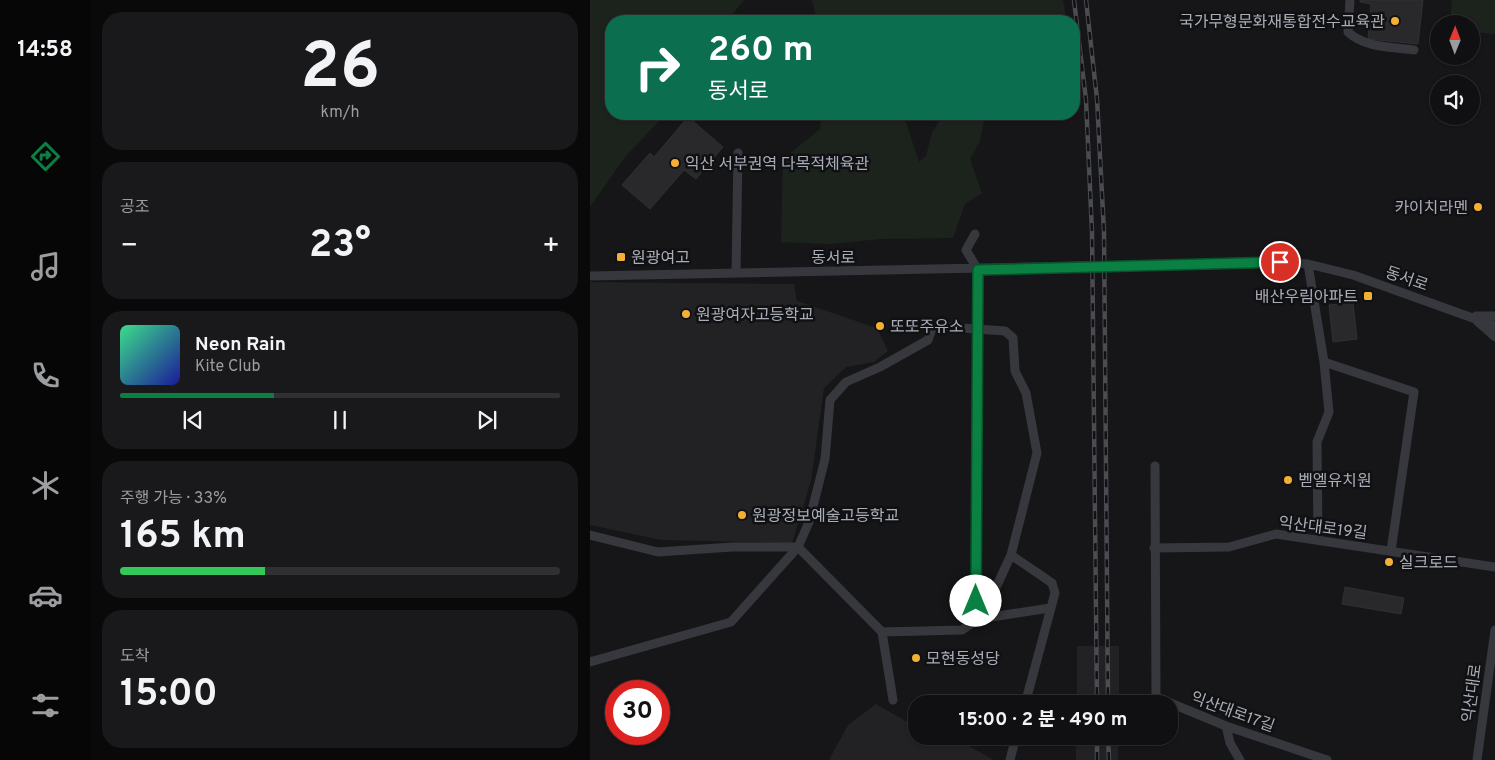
<!DOCTYPE html>
<html lang="ko">
<meta charset="utf-8">
<style>
body{margin:0;font-family:Overpass,"Noto Sans KR",sans-serif;background:#19191b;color:#f1f3f6;height:100vh;display:flex;flex-direction:column;font-size:19px;white-space:nowrap}
*{box-sizing:border-box;margin:0}
p{font-size:16px;color:#9c9d9f}
.icon{flex:none;width:28px;height:28px;fill:none;stroke:currentColor;stroke-width:2;stroke-linecap:round;stroke-linejoin:round}
.map{position:relative;flex:1;overflow:hidden}
.panel{display:flex;flex-direction:column;gap:12px;padding:12px;background:#09090a;width:500px}
.panel>*{flex:none}
.top-card{position:absolute;left:15px;top:15px;width:475px;height:105px;border-radius:20px;box-shadow:0 1px 4px #0004,0 0 0 1px #303032;background:#0b6e4f;color:#fff;overflow:hidden}
.needle{width:32px;rotate:1deg}
.controls{position:absolute;left:840px;top:15px;display:grid;gap:10px}
.controls a{display:grid;place-items:center;width:50px;height:50px;border-radius:50%;background:#101012;box-shadow:0 1px 4px #0004,0 0 0 1px #303032;font-size:25px}
.speed{position:absolute;left:15px;top:680px;display:flex;gap:10px;font-size:25px;font-weight:700;text-align:center}
.speed>*{display:grid;place-content:center;width:65px;height:65px;border-radius:50%;background:#101012;box-shadow:0 1px 4px #0004,0 0 0 1px #303032;line-height:1}
.speed .limit{border:8px solid #d22;background:#fff;color:#111}
.pin{position:absolute;display:grid;place-items:center;width:42px;height:42px;color:#fff;margin:-21px;border:2px solid #fff;border-radius:50%;box-shadow:0 1px 5px #0007}
.me{position:absolute;width:55px;margin:-28px;rotate:0deg;stroke-linejoin:round;filter:drop-shadow(0 0 4px #0008)}
.turn{display:flex;align-items:center;gap:18px;height:105px;padding:0 20px;font-size:22px}
.turn .icon{width:65px;height:65px;stroke-width:2.5}
.turn b{display:block;font-size:35px;line-height:42px}
.big{font-size:38px;font-weight:700;line-height:1.1}
.panel .widget{flex:1;display:flex;flex-direction:column;justify-content:center;gap:8px;min-width:0;padding:0 18px;border-radius:20px;background:#19191b}
.panel .dial{align-items:center;gap:0}
.dial b{font-size:65px;line-height:1}
.song{display:flex;align-items:center;gap:15px}
.cover{width:60px;height:60px;border-radius:8px;background:linear-gradient(135deg,hsl(150 70% 55%),hsl(240 70% 35%))}
.played{height:5px;border-radius:2px;background:linear-gradient(90deg,#0b8043 35%,#303032 35%)}
.keys{display:flex;justify-content:space-around;direction:ltr}
.heat{display:flex;justify-content:space-between;align-items:center;font-size:28px;direction:ltr}
.charge{height:8px;border-radius:4px;background:linear-gradient(90deg,#34c759 33%,#303032 0)}
.trip{position:absolute;left:318px;top:695px;width:270px;height:50px;border-radius:20px;background:#101012;box-shadow:0 1px 4px #0004,0 0 0 1px #303032;font-weight:700;line-height:50px;text-align:center}
main{display:flex;flex:1;min-height:0}
.dock{display:flex;flex-direction:column;width:90px;justify-content:space-around;align-items:center;background:#060607;color:#9c9d9f}
.dock .icon{width:35px;height:35px}
.dock .on{color:#0b8043}
.dock b{font-size:22px;color:#f1f3f6}
.map>svg:first-child{display:block}
</style>
<main>
<nav class="dock">
<b>14:58</b>
<svg class="icon on" aria-label="directions" viewBox="0 0 24 24"><path d="M12 3l9 9-9 9-9-9zM9 14v-3h6M13 9l2 2-2 2"/></svg>
<svg class="icon" aria-label="music" viewBox="0 0 24 24"><path d="M9 18V5l10-2v13"/><circle cx="6" cy="18" r="3"/><circle cx="16" cy="16" r="3"/></svg>
<svg class="icon" aria-label="phone" viewBox="0 0 24 24"><path d="M5 4h4l2 5-3 2q2 4 5 5l2-3 5 2v4C11 20 4 13 5 4z"/></svg>
<svg class="icon" aria-label="climate" viewBox="0 0 24 24"><path d="M12 3v18M4 7l16 10M4 17L20 7"/></svg>
<svg class="icon" aria-label="car" viewBox="0 0 24 24"><path d="M5 17H2v-5l4-1 3-4h7l3 4 3 1v5h-3M9 17h6M6 11h13"/><circle cx="7" cy="17" r="2"/><circle cx="17" cy="17" r="2"/></svg>
<svg class="icon" aria-label="filters" viewBox="0 0 24 24"><path d="M4 7h16M4 17h16"/><circle cx="9" cy="7" r="2"/><circle cx="15" cy="17" r="2"/></svg>
</nav>
<section class="panel">
<div class="widget dial"><b>26</b><p>km/h</p></div>
<div class="widget"><p>공조</p>
<div class="heat"><a>−</a><b class="big">23°</b><a>+</a></div>
</div>
<div class="widget">
<div class="song"><i class="cover"></i><div><b>Neon Rain</b><p>Kite Club</p></div></div>
<div class="played"></div>
<div class="keys"><svg class="icon" aria-label="previous" viewBox="0 0 24 24"><path d="M18 5L8 12l10 7zM5 5v14"/></svg><svg class="icon" aria-label="pause" viewBox="0 0 24 24"><path d="M8 5v14M16 5v14"/></svg><svg class="icon" aria-label="next" viewBox="0 0 24 24"><path d="M6 5l10 7-10 7zM19 5v14"/></svg></div>
</div>
<div class="widget"><p>주행 가능 · 33%</p><b class="big">165 km</b><div class="charge"></div></div>
<div class="widget"><p>도착</p><b class="big">15:00</b></div>
</section>
<div class="map">
<svg width="905" height="760" viewBox="0 0 905 760">
<rect width="100%" height="100%" fill="#161618"/>
<path fill="#222225" d="M0,282L204,284L207,301L287,328L298,351L284,362L256,367L234,388L221,481L202,543L71,540L0,525Z
M487,646H529V704H487Z
M286,704L326,727V736H361L378,742L379,746L404,760H239L258,725Z
M486,736H528V760H486Z"/>
<path fill="#1c231d" d="M0,0H154L137,21H21V114H76L35,157L0,207Z
M222,0H473L476,18L468,21H227Z
M862,0H905V34L881,32V24H860Z
M232,114H313L329,162L336,156L342,132L354,114H387L395,116L390,141L380,159L392,193L375,204L363,238L291,239L242,244L191,242L193,159L230,129Z"/>
<path fill="#29292c" stroke="#303034" d="M770,0H833L828,44L778,39L781,4L770,2Z
M98,117L133,147L106,179L94,170L60,209L32,185L60,153L64,157Z
M763,303L767,339L743,342L739,305Z
M755,587L814,598L811,614L752,604Z"/>
<g fill="none" stroke-linecap="round" stroke-linejoin="round">
<path stroke="#37383d" stroke-width="9" d="M760,0L758,32C775,48 801,47 824,50
M718,264L734,362L739,412L727,442L728,540
M556,266L690,262L718,264L763,275L905,326
M146,273L148,153
M0,276L487,266
M886,316H905
M887,321L905,337
M734,362L824,392L801,551
M565,466L566,697L636,726L737,760
M0,535L68,552L142,547H208L292,632L372,630L388,619L460,608
M564,548L639,547L686,534L905,567
M388,619L396,609L421,555
M385,621L388,270L376,250L385,234
M292,632L303,700
M0,662L141,622L208,547L219,522L235,459L240,400L256,382L290,367L338,340L343,326L415,331L423,338L425,371L436,393L447,453L421,555L462,583L465,593L435,704
M636,726L640,743L650,760
M420,760L426,736
M887,760L905,630"/>
<defs>
<path id="rail" d="M484,0L496,100L502,232L507,704
M496,0L507,99L514,232L518,704
M507,736V760
M518,736L519,760"/>
</defs>
<use href="#rail" stroke="#4a4c52" stroke-width="4.5"/>
<use href="#rail" stroke="#111113" stroke-width="2.5" stroke-dasharray="8" stroke-linecap="butt"/>
<path stroke="#37383d" stroke-width="9" d="M487,266H556"/>
</g>
<g fill="none" stroke-linecap="round" stroke-linejoin="round">
<defs>
<path id="route" d="M386,601L388,270L690,262"/>
</defs>
<use href="#route" stroke="#07532c" stroke-width="12"/>
<use href="#route" stroke="#0b8043" stroke-width="9"/>
</g>
<g fill="#f2b134" stroke="#111113" stroke-width="2">
<circle cx="805" cy="21" r="5"/>
<circle cx="85" cy="163" r="5"/>
<circle cx="888" cy="207" r="5"/>
<rect x="26" y="252" width="10" height="10" rx="2.5"/>
<rect x="773" y="291" width="10" height="10" rx="2.5"/>
<circle cx="96" cy="314" r="5"/>
<circle cx="290" cy="326" r="5"/>
<circle cx="698" cy="480" r="5"/>
<circle cx="152" cy="515" r="5"/>
<circle cx="799" cy="562" r="5"/>
<circle cx="326" cy="658" r="5"/>
</g>
<g text-anchor="middle" stroke-width="5" stroke-linejoin="round" paint-order="stroke">
<g font-size="16" fill="#a8adb8" stroke="#111113" text-anchor="start">
<text x="795" y="27" text-anchor="end">국가무형문화재통합전수교육관</text>
<text x="95" y="169">익산 서부권역 다목적체육관</text>
<text x="878" y="213" text-anchor="end">카이치라멘</text>
<text x="41" y="263">원광여고</text>
<text x="768" y="302" text-anchor="end">배산우림아파트</text>
<text x="106" y="320">원광여자고등학교</text>
<text x="300" y="332">또또주유소</text>
<text x="708" y="486">벧엘유치원</text>
<text x="162" y="521">원광정보예술고등학교</text>
<text x="809" y="568">실크로드</text>
<text x="336" y="664">모현동성당</text>
</g>
<g font-size="16" fill="#a8adb8" stroke="#111113">
<text x="243" y="263">동서로</text>
<text transform="translate(817 278) rotate(19)" y="6">동서로</text>
<text transform="translate(733 527) rotate(7)" y="6">익산대로19길</text>
<text transform="translate(881 693) rotate(-82)" y="6">익산대로</text>
<text transform="translate(643 711) rotate(20)" y="6">익산대로17길</text>
</g>
</g>
</svg>
<div class="controls">
<a><svg class="needle" viewBox="-14 -14 28 28"><path d="M0-13l5 13h-10z" fill="#e53935"/><path d="M0 13l5-13h-10z" fill="#9c9d9f"/></svg></a>
<a><svg class="icon" aria-label="sound" viewBox="0 0 24 24"><path d="M4 9h4l5-4v14l-5-4H4zM17 9q2 3 0 6"/></svg></a>
</div>
<div class="speed"><div class="limit">30</div></div>
<div class="pin" style="left:690px;top:262px;background:#d93025"><svg class="icon" aria-label="arrive" viewBox="0 0 24 24"><path d="M6 21V4h12l-3 4 3 4H6"/></svg></div>
<svg class="me" style="left:386px;top:601px" viewBox="-20 -20 40 40"><circle r="19" fill="#fff"/><path d="M0-13L10 11 0 6-10 11z" fill="#0b8043"/></svg>
<div class="trip">15:00 · 2 분 · 490 m</div>
<div class="top-card">
<div class="turn"><svg class="icon" aria-label="right" viewBox="0 0 24 24"><path d="M7 20v-9h11M14 6l5 5-5 5"/></svg><div><b>260 m</b>동서로</div></div>
</div>
</div>
</main>
